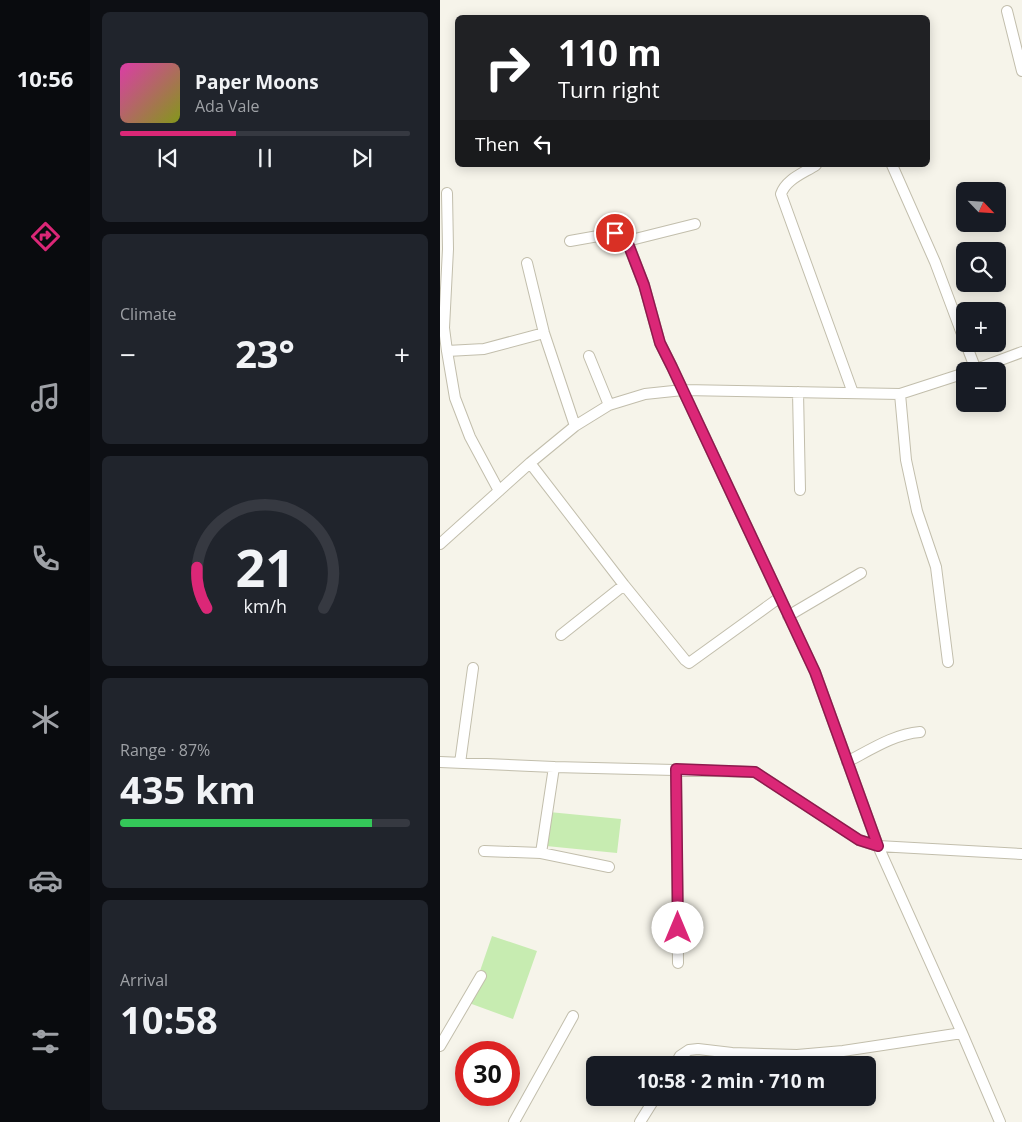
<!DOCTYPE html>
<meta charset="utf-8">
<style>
body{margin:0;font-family:"Open Sans",sans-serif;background:#20242c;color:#f1f3f6;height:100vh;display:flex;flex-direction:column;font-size:19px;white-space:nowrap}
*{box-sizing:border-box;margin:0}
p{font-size:16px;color:#9ea1a6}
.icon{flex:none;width:28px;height:28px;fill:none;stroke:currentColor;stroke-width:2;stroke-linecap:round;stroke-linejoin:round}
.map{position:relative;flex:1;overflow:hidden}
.details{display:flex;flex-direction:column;gap:12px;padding:12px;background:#0d0f14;width:350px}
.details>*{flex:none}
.guide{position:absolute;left:15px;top:15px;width:475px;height:152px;border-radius:8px;box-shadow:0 2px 12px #0003;background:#202124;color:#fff;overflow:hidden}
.needle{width:32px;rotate:115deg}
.tools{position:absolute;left:516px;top:182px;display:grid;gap:10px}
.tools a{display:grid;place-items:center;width:50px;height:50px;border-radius:8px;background:#171b24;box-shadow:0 2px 12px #0003;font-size:25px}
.speed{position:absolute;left:15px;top:1041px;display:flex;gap:10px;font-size:25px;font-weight:700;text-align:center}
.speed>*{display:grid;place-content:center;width:65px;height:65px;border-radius:50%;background:#171b24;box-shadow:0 2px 12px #0003;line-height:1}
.speed .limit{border:8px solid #d22;background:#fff;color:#111}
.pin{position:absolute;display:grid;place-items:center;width:42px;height:42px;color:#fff;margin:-21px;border:2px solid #fff;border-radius:50%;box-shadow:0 1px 5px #0007}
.me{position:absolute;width:55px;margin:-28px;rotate:0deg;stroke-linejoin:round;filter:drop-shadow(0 0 4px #0008)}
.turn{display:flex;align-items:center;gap:18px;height:105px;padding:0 20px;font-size:22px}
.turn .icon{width:65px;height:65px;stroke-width:2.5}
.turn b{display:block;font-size:35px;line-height:42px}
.then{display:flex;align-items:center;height:48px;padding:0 20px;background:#0003;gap:10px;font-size:19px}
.big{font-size:38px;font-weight:700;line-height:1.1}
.details .widget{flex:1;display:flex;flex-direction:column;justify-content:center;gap:8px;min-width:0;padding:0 18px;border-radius:8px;background:#20242c}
.details .dial{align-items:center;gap:0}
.dial svg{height:130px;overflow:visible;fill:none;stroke:#363941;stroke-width:7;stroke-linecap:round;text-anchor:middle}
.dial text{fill:#f1f3f6;stroke:none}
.song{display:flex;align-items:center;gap:15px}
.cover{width:60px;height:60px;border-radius:8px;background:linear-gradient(135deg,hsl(320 70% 55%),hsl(70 70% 35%))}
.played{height:5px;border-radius:2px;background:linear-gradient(90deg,#db2777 40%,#363941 40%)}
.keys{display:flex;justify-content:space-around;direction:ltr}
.heat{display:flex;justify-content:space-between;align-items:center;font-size:28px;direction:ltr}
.charge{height:8px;border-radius:4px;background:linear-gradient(90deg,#34c759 87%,#363941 0)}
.trip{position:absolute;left:146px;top:1056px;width:290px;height:50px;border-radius:8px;background:#171b24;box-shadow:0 2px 12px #0003;font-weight:700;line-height:50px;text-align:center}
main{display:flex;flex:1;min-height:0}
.menu{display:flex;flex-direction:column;width:90px;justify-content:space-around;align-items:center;background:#090b0e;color:#9ea1a6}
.menu .icon{width:35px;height:35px}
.menu .on{color:#db2777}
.menu b{font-size:22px;color:#f1f3f6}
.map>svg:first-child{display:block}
</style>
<main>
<nav class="menu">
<b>10:56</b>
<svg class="icon on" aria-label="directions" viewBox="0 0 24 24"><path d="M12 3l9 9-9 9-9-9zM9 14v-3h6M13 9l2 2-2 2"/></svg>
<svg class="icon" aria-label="music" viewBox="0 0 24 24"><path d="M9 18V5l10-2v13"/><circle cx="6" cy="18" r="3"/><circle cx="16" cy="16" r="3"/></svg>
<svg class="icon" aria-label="phone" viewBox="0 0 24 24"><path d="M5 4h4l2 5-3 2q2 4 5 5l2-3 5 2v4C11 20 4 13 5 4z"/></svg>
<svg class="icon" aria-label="climate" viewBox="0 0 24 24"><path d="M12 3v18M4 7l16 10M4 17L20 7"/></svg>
<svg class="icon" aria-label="car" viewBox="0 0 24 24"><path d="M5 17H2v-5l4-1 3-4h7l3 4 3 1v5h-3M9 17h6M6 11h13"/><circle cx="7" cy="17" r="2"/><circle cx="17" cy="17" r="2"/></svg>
<svg class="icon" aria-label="filters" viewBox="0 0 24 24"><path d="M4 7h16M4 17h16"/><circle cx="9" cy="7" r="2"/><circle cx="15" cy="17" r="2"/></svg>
</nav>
<section class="details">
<div class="widget">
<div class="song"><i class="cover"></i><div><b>Paper Moons</b><p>Ada Vale</p></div></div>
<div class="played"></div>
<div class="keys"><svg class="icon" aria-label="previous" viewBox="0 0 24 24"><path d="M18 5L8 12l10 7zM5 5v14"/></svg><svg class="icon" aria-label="pause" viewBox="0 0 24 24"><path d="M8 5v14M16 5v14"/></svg><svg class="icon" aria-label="next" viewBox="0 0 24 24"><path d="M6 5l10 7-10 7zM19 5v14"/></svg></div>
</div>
<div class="widget"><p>Climate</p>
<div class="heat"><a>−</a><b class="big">23°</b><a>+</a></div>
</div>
<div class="widget dial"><svg viewBox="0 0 100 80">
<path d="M14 69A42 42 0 1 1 86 69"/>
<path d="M14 69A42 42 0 0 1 8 44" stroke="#db2777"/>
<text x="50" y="56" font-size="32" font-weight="700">21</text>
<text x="50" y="72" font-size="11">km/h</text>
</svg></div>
<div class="widget"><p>Range · 87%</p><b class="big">435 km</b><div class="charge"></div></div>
<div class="widget"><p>Arrival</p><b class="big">10:58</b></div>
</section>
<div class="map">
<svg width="582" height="1122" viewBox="0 0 582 1122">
<rect width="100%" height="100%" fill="#f6f4ea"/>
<path fill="#c7ecb1" d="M109,812L181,819L177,853L106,846Z
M52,936L97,951L73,1019L29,1003Z"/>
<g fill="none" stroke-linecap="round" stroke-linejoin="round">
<defs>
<path id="street" d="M567,11L582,71
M376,165C364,173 346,179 341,194L413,393
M452,165L495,262L525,342
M7,193L8,249L4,328L7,351L15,398L30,437L59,491
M130,241L175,233L181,235L187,241L204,285L220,343L232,367L375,672L438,846L522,1033L560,1122
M187,241L255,224
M87,263L104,333L135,426
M526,344L536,370
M7,351L44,349L104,333
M149,356L169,405
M531,371L582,352
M358,392L360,490
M460,394L466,460L477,511L496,567L508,662
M90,463L184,585L245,660L249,663L339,598
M0,544L90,463L135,426L169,405L205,394L243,390L460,394L525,373
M348,616L421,573
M121,635L184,585
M0,762L114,767L315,772L419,840L438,846L582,854
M407,762C430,750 454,734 480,732
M20,763L33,668
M236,769L238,963
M44,851L101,853L169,867
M101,853L114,767
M0,1046L41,976
M235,1065L240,1056L249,1050L258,1049L292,1053L357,1055L403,1051L522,1033
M74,1122L133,1016
M200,1122L215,1098"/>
</defs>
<use href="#street" stroke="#c2beac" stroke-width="12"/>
<use href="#street" stroke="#fff" stroke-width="10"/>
</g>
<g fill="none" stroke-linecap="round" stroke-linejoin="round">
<defs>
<path id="route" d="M175,233L181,235L187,241L204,285L220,343L232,367L375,672L438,846L419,840L315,772L236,769L238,928"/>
</defs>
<use href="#route" stroke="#8e194d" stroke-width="12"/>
<use href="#route" stroke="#db2777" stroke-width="9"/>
</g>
</svg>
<div class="tools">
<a><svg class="needle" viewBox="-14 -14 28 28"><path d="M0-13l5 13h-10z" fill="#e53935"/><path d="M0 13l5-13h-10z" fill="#9ea1a6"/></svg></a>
<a><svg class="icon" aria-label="search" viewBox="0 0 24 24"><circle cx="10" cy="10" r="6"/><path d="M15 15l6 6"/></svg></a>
<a>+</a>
<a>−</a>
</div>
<div class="speed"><div class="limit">30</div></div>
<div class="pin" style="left:175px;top:233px;background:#d93025"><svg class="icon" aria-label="arrive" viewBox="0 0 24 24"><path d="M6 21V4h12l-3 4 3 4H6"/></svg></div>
<svg class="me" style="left:238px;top:928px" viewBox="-20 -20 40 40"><circle r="19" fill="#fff"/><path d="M0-13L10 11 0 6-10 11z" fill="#db2777"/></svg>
<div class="trip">10:58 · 2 min · 710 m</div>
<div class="guide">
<div class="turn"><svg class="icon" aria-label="right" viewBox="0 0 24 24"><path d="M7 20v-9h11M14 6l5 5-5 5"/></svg><div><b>110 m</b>Turn right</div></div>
<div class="then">Then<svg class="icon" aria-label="left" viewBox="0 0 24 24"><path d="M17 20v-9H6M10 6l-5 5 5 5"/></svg></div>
</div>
</div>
</main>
